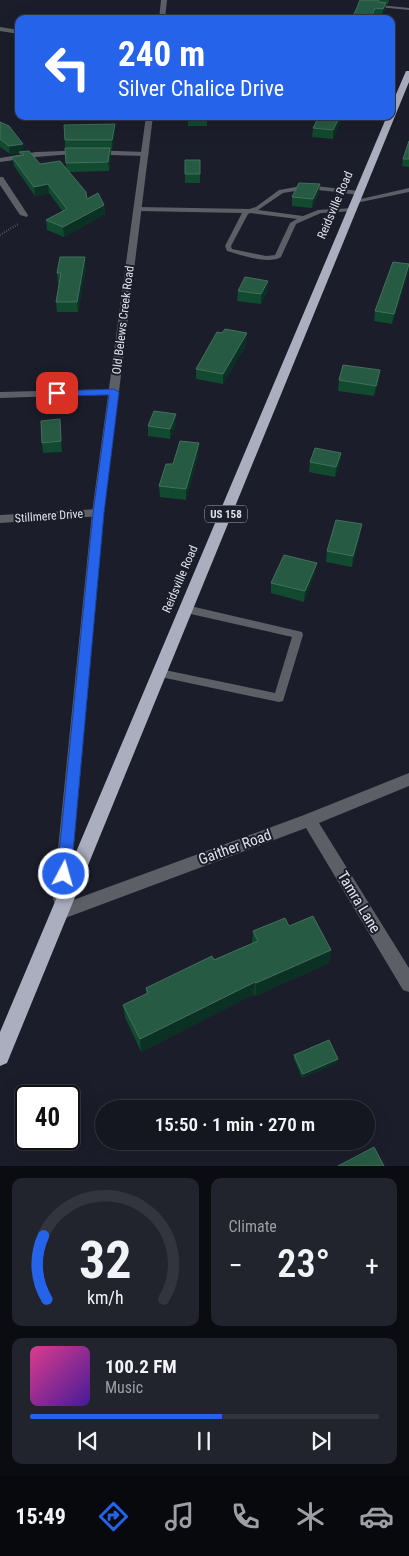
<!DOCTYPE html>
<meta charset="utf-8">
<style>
body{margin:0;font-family:"Roboto Condensed",sans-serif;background:#21232d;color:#f1f3f6;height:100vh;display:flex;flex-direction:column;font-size:19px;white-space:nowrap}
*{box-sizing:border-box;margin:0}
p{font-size:16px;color:#9d9fa5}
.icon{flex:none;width:28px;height:28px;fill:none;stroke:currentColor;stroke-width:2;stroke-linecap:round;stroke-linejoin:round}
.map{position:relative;height:1166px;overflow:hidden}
.panel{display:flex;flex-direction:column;gap:12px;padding:12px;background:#0b0c12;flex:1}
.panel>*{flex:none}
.banner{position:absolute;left:15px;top:15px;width:380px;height:105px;border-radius:10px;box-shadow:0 5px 20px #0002,0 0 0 1px #33353e;background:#2563eb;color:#fff;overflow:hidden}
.speed{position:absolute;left:15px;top:1085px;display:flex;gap:10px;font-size:25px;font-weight:700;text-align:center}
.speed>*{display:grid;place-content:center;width:65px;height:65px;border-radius:50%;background:#141620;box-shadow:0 5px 20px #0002,0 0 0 1px #33353e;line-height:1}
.speed .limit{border:2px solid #111;border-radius:8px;background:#fff;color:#111}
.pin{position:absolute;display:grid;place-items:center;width:42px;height:42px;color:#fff;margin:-21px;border-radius:10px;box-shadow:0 2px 8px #0006}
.me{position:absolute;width:55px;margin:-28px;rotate:6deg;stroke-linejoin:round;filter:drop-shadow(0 0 4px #0008)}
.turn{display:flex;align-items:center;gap:18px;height:105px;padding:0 20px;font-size:22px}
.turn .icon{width:65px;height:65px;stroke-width:2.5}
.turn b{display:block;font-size:35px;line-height:42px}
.big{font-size:38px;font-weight:600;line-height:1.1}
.panel .card{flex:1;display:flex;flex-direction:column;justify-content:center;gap:8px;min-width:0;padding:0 18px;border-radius:10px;background:#21232d}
.panel .dial{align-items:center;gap:0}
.dial svg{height:130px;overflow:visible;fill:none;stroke:#33353e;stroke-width:7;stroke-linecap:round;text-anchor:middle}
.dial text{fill:#f1f3f6;stroke:none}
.song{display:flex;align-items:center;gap:15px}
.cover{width:60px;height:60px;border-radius:8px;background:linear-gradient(135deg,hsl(330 70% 55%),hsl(260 70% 35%))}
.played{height:5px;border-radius:2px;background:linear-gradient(90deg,#2563eb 55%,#33353e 55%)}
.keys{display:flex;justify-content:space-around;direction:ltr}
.heat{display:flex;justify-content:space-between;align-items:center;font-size:28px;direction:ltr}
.panel .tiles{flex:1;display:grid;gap:12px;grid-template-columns:1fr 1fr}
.card:last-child{grid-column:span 2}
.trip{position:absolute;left:95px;top:1100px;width:280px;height:50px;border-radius:25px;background:#141620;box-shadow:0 5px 20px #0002,0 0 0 1px #33353e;font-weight:600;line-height:50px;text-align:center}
.tab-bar{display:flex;height:80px;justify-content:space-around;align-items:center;background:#08090d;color:#9d9fa5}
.tab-bar .icon{width:35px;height:35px}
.tab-bar .active{color:#2563eb}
.tab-bar b{font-size:22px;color:#f1f3f6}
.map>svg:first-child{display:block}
</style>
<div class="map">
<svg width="409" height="1166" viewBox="0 0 409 1166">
<rect width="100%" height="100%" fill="#1b1d2a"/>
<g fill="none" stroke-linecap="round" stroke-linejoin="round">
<path stroke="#80828d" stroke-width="2" stroke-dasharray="0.5 2" stroke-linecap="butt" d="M0,235L18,224"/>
<path fill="#5d5f66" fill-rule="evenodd" d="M380,5L409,8V10L378,7Z
M307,185L359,191L362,193L359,195L343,193L338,209L352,208L354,209V211L321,213L296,224L281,257C269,265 241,255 227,251L225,246L242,213L138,211L135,209L138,207L249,209L256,207L279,190ZM307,189L337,192L331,209L318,210L303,216L258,210L283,193ZM251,213L297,219L290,223L275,255L266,256L232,249L231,246L248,214Z
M186,605L302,632L303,635L283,701L279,702L156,676L155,673L156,670L160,669L275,693L292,637L182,612L181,609L182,606Z"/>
<path fill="#5d5f66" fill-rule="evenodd" d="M90,150L145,152L149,154L145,156L72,154L36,157L0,162V158L36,152Z
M0,177H3L28,215L27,217L20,215L0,185Z
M409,188V192L356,203L352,201Z
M114,389L118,390V394L0,398V392Z
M98,509L102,510L104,513L102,516L0,523V515Z
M409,773V786L319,823L409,968V992L403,990L306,828L60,920L54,917L52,912L54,907L304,815Z"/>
<path fill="#5d5f66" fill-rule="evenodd" d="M161,0H167L165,19H159Z
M0,27L19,30V34L0,31Z
M146,116H153L104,513L69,899L67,904L61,906L55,904L53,899L92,513Z"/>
<path fill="#aaaebe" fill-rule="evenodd" d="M406,71H409V82L7,1063L0,1066V1032L387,116H391V106Z"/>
</g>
<path fill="#114a2f" d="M360,0H389L388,4H386L385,10L382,15H374Z
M188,116H207V126H188Z
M319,116H343L333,139L312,137L313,128Z
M0,122L24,151L40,164L66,168L64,125L115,133L112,149H111V157L109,171L69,172L87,199L104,205L105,214L64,237L47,230L46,220L63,212L49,193L35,196L14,166L12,157L20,156L19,153L10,154L0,147Z
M409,141V167L402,166L403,159Z
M185,160H200V183H185Z
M319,193L312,208L292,206V197Z
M409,264L408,274L392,324L374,321L375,311Z
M86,267L78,312H57L56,302L60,283H58L57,273Z
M268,281V290L261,304L237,301L238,291Z
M222,333H247V343L223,384L196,379V369Z
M339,380H379L374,396L338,391Z
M176,414V424L170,439L148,436V426Z
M60,419L62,452L43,453L42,443Z
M199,453L186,500L160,497L159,486L173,464Z
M341,453L340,464L335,477L309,472L310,462Z
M360,535L352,567L326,562L327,551Z
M315,573L304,602L271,593V583Z
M289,926L331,950L329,963L255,996L254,994L141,1052L125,1017L123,1005L146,994V988L252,943L253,931Z
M294,1055L337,1063L302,1078L294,1059Z"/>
<path fill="#0b3125" d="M386,3L385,10L382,15L383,9Z
M375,8L374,15L373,19H371Z
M340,116H343L333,139V130Z
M115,124V133L112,149V140Z
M23,144L24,152L10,154L9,146Z
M110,148L111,157L109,171L108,162Z
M48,184L49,193L35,196L34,187Z
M320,184L319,193L312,208L313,199Z
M104,205L105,214L64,237L63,227Z
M85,257L86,267L78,312L77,302Z
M409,264L408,274L392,324L394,314Z
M268,281V290L261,304V294Z
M247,333V343L223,384V374Z
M380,370L379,380L374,396L376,386Z
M176,414V424L170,439V429Z
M60,419L61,430L62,452L61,441Z
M199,443V453L186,500V489Z
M341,453L340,464L335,477L336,467Z
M362,524L360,535L352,567L353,556Z
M317,563L315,573L304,602L305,591Z
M331,950L329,963L255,996L256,983Z
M255,982L254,994L141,1052L140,1039Z
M338,1059L337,1063L302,1078L303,1074Z"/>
<path fill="#275a43" stroke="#446f5d" d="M360,0H378L379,2L386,3L383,9L375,8L371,19H352Z
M188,116H207V117H188Z
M319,116H340L333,130L313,128Z
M0,122L9,126L23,144L9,146L0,139Z
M115,124L112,140H65L64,125Z
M409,141V159H403Z
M65,148H110L108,162L66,163Z
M29,151L40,164L60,161L86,192L87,199L98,193L104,205L63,227L46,220L67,209L48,184L34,187L12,157L24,155L19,152Z
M185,160H200V174H185Z
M299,183L320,184L313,199L292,197Z
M60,257H85L77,302H56L61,273H57Z
M393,262L409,264L394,314L375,311Z
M245,277L268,281L261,294L238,291Z
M225,329L247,333L223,374L196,369L217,332L222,333Z
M343,365L380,370L376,386L339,380Z
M154,411L176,414L170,429L148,426Z
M60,419L61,441L42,443L41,421Z
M180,441L199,443L186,489L159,486L166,464H173Z
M315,448L341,453L336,467L310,462Z
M336,520L362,524L353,556L327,551Z
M284,555L317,563L305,591L271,583Z
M313,916L331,950L256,983L255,982L140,1039L123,1005L148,993L146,988L212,956L214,960L258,941L253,931L285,918L289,926Z
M329,1040L338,1059L303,1074L294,1055Z
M374,1147L384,1166H338Z"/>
<path fill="#2563eb" stroke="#184099" d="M114,389L119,392L104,513L71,874L69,878L64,880L59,878L57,874L93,513L109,395L57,396L52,393L57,391Z"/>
<g text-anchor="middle" stroke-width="4" stroke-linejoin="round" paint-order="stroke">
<rect fill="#1b1d2a" stroke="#a4a6b0" stroke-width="1" x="205" y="505.5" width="42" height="17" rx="4"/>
<g font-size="11" font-weight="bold" fill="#dfe0e9">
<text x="226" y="518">US 158</text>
</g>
<g font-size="12" fill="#dfe0e9" stroke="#1b1d2a">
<text transform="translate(335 205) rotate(-67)" y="4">Reidsville Road</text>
<text transform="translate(123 320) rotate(-83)" y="4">Old Belews Creek Road</text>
<text transform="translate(49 516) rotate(-4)" y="4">Stillmere Drive</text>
<text transform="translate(180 579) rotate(-67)" y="4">Reidsville Road</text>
</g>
<g font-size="15" fill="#dfe0e9" stroke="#1b1d2a">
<text transform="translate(235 847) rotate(-20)" y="5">Gaither Road</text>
<text transform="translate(359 902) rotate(59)" y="5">Tamra Lane</text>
</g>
</g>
</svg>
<div class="speed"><div class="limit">40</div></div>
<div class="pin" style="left:57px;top:393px;background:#d93025"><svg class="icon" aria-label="arrive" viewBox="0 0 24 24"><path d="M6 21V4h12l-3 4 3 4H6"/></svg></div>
<svg class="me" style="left:64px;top:874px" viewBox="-20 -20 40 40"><circle r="17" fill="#2563eb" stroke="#fff" stroke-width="3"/><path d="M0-11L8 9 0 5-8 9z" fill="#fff"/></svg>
<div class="trip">15:50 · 1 min · 270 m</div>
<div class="banner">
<div class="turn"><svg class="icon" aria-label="left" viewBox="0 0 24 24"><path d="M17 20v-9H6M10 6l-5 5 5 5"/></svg><div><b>240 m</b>Silver Chalice Drive</div></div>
</div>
</div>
<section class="panel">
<div class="tiles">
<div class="card dial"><svg viewBox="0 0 100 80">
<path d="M14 69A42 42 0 1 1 86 69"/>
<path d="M14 69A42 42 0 0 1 12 30" stroke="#2563eb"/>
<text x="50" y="56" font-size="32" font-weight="700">32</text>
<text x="50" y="72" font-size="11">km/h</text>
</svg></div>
<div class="card"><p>Climate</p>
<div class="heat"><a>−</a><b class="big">23°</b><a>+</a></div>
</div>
<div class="card">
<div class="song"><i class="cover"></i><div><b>100.2 FM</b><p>Music</p></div></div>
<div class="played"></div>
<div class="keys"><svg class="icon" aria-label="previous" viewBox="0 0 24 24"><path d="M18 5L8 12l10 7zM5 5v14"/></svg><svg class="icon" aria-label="pause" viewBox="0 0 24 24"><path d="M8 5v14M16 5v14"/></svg><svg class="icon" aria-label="next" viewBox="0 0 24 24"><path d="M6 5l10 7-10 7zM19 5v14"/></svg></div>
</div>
</div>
</section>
<nav class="tab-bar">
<b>15:49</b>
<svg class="icon active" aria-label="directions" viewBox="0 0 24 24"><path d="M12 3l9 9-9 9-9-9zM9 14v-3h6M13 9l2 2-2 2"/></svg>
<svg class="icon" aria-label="music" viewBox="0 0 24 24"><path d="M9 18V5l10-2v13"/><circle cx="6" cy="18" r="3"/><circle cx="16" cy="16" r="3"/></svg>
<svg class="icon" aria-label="phone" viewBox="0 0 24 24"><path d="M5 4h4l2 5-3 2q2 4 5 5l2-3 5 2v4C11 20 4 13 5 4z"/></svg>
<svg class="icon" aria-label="climate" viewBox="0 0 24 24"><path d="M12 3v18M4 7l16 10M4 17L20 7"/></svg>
<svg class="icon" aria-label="car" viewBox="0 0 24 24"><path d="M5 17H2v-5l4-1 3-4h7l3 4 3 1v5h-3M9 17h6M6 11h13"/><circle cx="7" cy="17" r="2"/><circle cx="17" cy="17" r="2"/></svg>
</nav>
